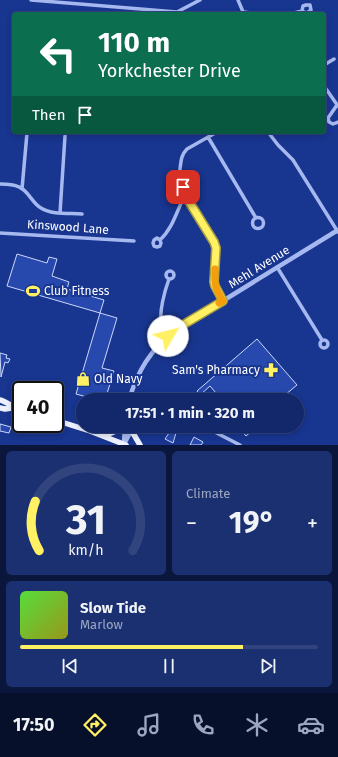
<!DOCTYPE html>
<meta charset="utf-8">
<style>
body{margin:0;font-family:"Fira Sans",sans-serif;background:#1b3071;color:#f1f3f6;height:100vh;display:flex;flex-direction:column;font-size:15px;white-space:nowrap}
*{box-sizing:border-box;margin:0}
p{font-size:13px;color:#9ca6c1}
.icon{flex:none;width:22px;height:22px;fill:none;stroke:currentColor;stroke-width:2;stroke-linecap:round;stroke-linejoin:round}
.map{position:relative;height:445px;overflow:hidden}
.details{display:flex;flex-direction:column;gap:6px;padding:6px;background:#0a163b;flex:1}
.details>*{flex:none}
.banner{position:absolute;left:12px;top:12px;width:314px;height:122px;border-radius:4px;box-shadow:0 2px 6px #0003,0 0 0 1px #31447e;background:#0b6e4f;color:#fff;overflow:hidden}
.speed{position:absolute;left:12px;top:381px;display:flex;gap:8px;font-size:20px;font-weight:700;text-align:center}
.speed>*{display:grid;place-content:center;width:52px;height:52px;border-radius:50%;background:#12286b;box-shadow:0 2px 6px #0003,0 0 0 1px #31447e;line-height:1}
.speed .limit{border:2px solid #111;border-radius:6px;background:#fff;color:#111}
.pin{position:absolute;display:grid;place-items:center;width:34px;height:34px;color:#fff;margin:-17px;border-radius:8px;box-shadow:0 2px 6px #0006}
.me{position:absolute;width:44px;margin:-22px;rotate:53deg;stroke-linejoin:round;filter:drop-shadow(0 0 3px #0008)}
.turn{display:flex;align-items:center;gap:14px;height:84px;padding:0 20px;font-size:18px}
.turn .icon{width:52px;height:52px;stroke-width:2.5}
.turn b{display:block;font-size:28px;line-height:34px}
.then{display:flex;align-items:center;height:38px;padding:0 20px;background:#0003;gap:8px;font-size:15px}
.big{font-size:30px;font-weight:700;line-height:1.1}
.details .widget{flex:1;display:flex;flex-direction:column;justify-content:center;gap:6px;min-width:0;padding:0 14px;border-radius:6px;background:#1b3071}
.details .dial{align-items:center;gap:0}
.dial svg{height:104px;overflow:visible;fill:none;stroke:#31447e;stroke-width:7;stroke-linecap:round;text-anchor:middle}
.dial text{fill:#f1f3f6;stroke:none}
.song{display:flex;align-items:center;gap:12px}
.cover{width:48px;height:48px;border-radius:6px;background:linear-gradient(135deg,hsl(110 70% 55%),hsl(60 70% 35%))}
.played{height:4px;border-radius:2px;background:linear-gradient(90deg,#fff163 75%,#31447e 75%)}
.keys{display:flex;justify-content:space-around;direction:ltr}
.heat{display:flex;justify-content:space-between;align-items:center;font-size:22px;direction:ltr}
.details .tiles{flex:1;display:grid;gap:6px;grid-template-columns:1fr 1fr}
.widget:last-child{grid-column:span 2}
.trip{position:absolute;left:76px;top:393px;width:228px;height:40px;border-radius:20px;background:#12286b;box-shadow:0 2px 6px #0003,0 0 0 1px #31447e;font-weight:700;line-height:40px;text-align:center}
.menu{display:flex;height:64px;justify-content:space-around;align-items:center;background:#07102b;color:#9ca6c1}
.menu .icon{width:28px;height:28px}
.menu .selected{color:#fff163}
.menu b{font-size:18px;color:#f1f3f6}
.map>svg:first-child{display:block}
</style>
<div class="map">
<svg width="338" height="445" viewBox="0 0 338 445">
<rect width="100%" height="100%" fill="#18358f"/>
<path fill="#2748ad" stroke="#ccd8fb" d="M17,254L47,263L49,257L57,259L52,276L69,282L67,289L104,300L100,313L7,286Z
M100,313L117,318L102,368L114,371L105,400H98L76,394Z
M257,339L297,385L279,400H222L210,386L200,395L197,391Z
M0,353L7,355L6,358L10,359L8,363L5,362L1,377Z
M0,424L11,427L9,433L0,431Z
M237,426H258L246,436Z
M171,430L176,433L173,443L165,439Z
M194,437L203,442L201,445H190Z"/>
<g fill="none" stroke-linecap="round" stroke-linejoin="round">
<path stroke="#a5b8ef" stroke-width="3.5" d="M31,0L177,12L200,0
M238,0L244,14
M244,12L257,14
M290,14L302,11L307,13L311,10L310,5H306L303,6L302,11
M324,65L334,59
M324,86L338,106
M337,105L328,118L329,122L333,124L338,122
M217,132L187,149C181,155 181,161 180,169C179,197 202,218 214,242L216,248L214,282L215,286L223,301
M268,132L278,145L293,160L338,232
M208,137L256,218
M0,184C6,184 13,184 19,187C28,190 32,203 41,208C52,215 69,213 82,214
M22,189L27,133
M60,213L65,136
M252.5 223a5.5 5.5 0 1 1 11 0a5.5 5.5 0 1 1-11 0Z
M0,233L134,241
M160,240L161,243L160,246L157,247L154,246L153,243L154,240L157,238L160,240C173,228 177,210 185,195
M277,267L322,340
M166 275a4 4 0 1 1 8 0a4 4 0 1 1-8 0Z
M168,336C166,333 163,329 162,325C158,314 165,290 169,279
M320 344a4 4 0 1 1 8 0a4 4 0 1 1-8 0Z
M131,393L148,400
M203,426L240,445"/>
<path stroke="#a5b8ef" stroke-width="4.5" d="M129,400C138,370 150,351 174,331L338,230
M146,400L147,399
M124,442L125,426
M124,444L130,433V427"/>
<path stroke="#edf1ff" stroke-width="5.5" d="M0,400C8,402 13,408 21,410
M0,408L5,409L12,408
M55,420L90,431L126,445
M130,428L140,445
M104,436L116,431L122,426"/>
</g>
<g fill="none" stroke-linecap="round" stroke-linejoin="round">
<defs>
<path id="route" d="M168,336L181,326L223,301L215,286L214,282L216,248L214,242L185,195L183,187"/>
</defs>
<use href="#route" stroke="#a69d40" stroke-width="10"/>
<use href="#route" stroke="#fff163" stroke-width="7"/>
<path stroke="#f59e0b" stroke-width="7" d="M215,269C214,284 215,288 223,301L219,303"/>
</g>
<defs>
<symbol id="stadium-bare" viewBox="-9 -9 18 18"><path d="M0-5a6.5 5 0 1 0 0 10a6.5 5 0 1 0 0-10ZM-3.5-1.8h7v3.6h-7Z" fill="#fff163" stroke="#18358f" stroke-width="2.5" paint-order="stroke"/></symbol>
<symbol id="pharmacy-bare" viewBox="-9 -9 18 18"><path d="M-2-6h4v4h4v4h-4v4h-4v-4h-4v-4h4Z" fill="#fff163" stroke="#18358f" stroke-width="2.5" paint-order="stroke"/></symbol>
<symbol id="shop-bare" viewBox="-9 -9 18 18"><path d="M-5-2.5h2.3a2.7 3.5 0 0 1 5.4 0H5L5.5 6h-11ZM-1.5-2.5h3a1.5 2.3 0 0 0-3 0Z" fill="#fff163" stroke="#18358f" stroke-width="2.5" paint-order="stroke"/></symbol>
</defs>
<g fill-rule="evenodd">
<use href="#stadium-bare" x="23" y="281" width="20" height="20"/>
<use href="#pharmacy-bare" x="261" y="360" width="20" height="20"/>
<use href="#shop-bare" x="73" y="369" width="20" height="20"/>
</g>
<g text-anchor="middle" stroke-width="4" stroke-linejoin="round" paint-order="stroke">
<g font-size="12" fill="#fff" stroke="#18358f">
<text transform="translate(68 227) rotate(4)" y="4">Kinswood Lane</text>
<text transform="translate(259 267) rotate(-32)" y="4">Mehl Avenue</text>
</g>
<g font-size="12" fill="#fff" stroke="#18358f" text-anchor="start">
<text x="44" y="295">Club Fitness</text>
<text x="260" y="374" text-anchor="end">Sam's Pharmacy</text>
<text x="94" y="383">Old Navy</text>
</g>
</g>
</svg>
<div class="speed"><div class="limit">40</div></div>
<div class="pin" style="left:183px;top:187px;background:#d93025"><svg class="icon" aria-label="arrive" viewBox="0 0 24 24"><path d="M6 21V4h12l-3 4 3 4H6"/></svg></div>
<svg class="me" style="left:168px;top:336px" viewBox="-20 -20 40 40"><circle r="19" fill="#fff"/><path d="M0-13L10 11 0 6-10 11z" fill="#fff163"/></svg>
<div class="trip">17:51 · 1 min · 320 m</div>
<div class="banner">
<div class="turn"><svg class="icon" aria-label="left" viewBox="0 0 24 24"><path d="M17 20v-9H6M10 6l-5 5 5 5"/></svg><div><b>110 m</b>Yorkchester Drive</div></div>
<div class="then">Then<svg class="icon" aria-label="arrive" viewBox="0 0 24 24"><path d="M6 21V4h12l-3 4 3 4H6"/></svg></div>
</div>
</div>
<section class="details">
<div class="tiles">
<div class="widget dial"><svg viewBox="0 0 100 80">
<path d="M14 69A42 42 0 1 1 86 69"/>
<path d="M14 69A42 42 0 0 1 11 31" stroke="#fff163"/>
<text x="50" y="56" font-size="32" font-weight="700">31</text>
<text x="50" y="72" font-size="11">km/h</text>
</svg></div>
<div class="widget"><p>Climate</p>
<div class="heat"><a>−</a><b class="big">19°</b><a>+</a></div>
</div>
<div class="widget">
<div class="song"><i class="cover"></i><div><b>Slow Tide</b><p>Marlow</p></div></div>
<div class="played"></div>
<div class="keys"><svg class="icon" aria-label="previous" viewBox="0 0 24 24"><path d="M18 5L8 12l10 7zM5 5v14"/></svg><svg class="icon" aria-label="pause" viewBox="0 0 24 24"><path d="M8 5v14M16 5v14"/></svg><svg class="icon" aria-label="next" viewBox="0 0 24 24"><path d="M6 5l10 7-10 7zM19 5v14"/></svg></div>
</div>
</div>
</section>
<nav class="menu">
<b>17:50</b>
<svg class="icon selected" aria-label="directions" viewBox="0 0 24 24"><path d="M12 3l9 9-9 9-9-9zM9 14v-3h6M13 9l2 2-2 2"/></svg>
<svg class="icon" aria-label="music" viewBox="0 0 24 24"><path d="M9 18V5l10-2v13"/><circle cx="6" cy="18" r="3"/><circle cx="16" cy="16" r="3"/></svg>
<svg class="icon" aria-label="phone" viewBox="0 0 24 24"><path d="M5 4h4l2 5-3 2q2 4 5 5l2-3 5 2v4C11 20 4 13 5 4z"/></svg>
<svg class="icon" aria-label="climate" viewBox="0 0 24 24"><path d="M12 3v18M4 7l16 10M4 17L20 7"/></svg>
<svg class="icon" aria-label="car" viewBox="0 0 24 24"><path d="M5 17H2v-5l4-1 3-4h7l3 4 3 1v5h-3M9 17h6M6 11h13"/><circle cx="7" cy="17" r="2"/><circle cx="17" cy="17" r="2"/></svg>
</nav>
